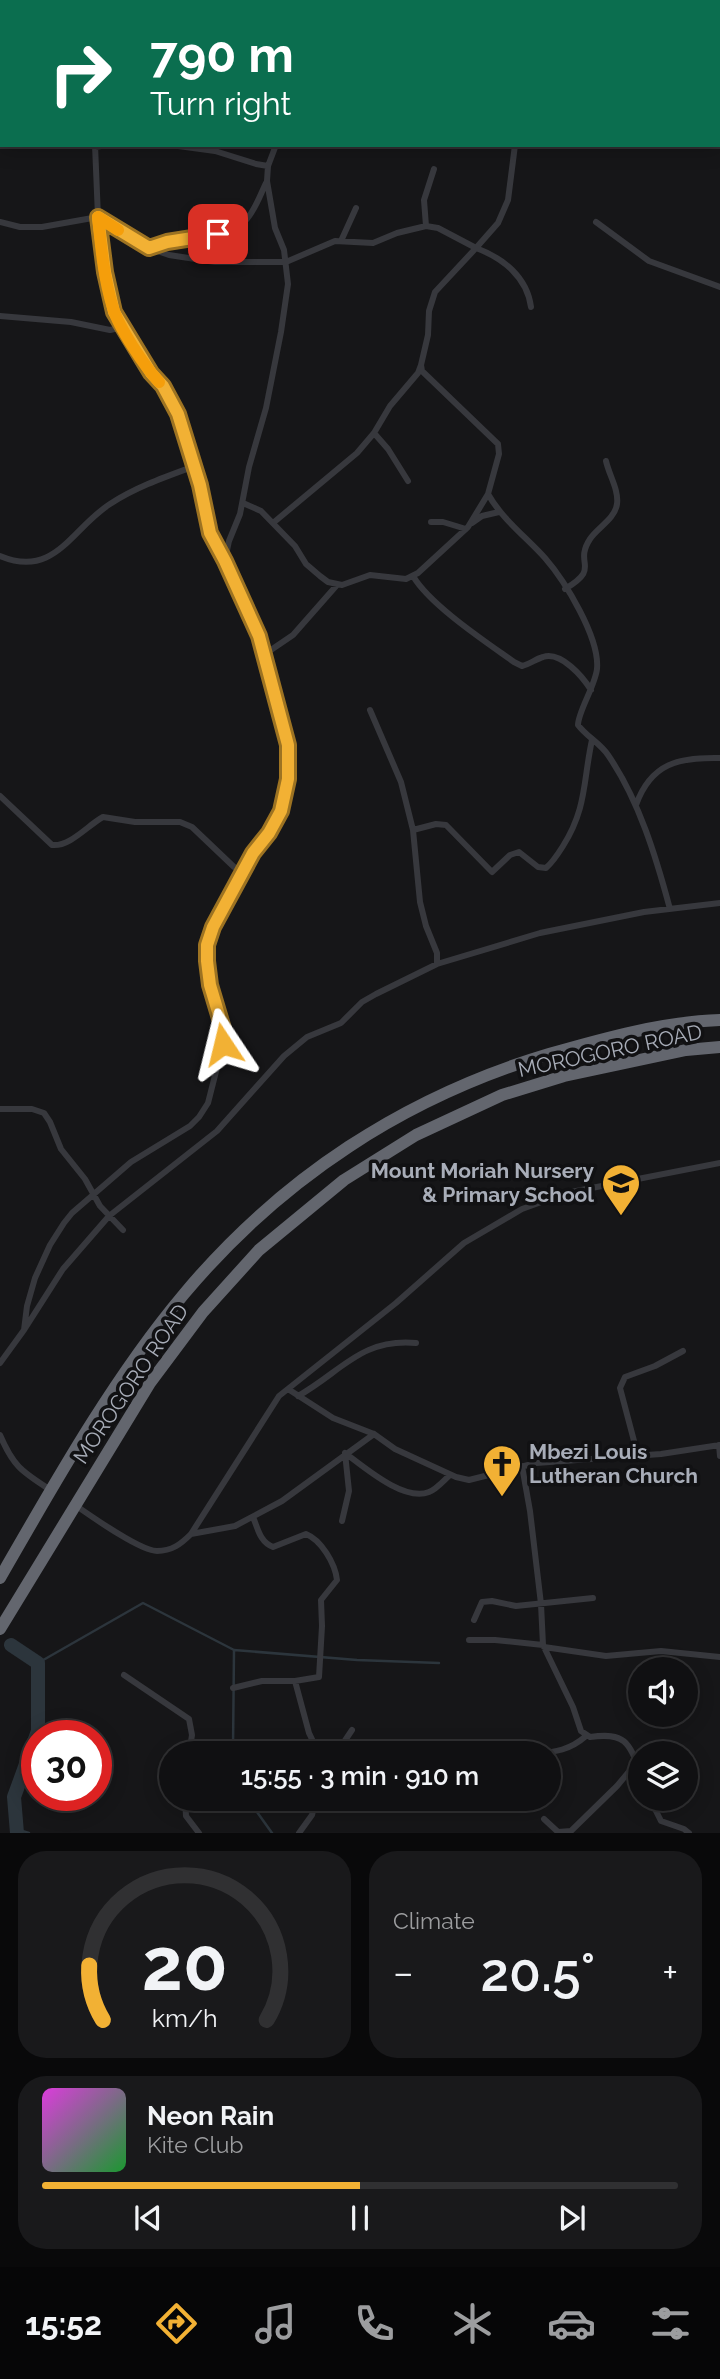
<!DOCTYPE html>
<meta charset="utf-8">
<style>
body{margin:0;font-family:Raleway,sans-serif;background:#19191b;color:#f1f3f6;height:100vh;display:flex;flex-direction:column;font-size:26px;white-space:nowrap}
*{box-sizing:border-box;margin:0}
p{font-size:23px;color:#9c9d9f}
.icon{flex:none;width:38px;height:38px;fill:none;stroke:currentColor;stroke-width:2;stroke-linecap:round;stroke-linejoin:round}
.map{position:relative;height:1833px;overflow:hidden}
.side{display:flex;flex-direction:column;gap:18px;padding:18px;background:#09090a;flex:1}
.side>*{flex:none}
.banner{position:absolute;left:0px;top:0px;width:721px;height:147px;box-shadow:0 4px 18px #0003,0 0 0 2px #303032;background:#0b6e4f;color:#fff;overflow:hidden}
.controls{position:absolute;left:628px;top:1657px;display:grid;gap:14px}
.controls a{display:grid;place-items:center;width:70px;height:70px;border-radius:50%;background:#101012;box-shadow:0 4px 18px #0003,0 0 0 2px #303032;font-size:35px}
.speed{position:absolute;left:21px;top:1720px;display:flex;gap:14px;font-size:35px;font-weight:700;text-align:center}
.speed>*{display:grid;place-content:center;width:91px;height:91px;border-radius:50%;background:#101012;box-shadow:0 4px 18px #0003,0 0 0 2px #303032;line-height:1}
.speed .limit{border:10px solid #d22;background:#fff;color:#111}
.pin{position:absolute;display:grid;place-items:center;width:60px;height:60px;color:#fff;margin:-30px;border-radius:14px;box-shadow:0 4px 10px #0006}
.me{position:absolute;width:77px;margin:-38px;rotate:350deg;stroke-linejoin:round;filter:drop-shadow(0 0 5px #0008)}
.turn{display:flex;align-items:center;gap:24px;height:147px;padding:0 35px;font-size:32px}
.turn .icon{width:91px;height:91px;stroke-width:2.5}
.turn b{display:block;font-size:49px;line-height:60px}
.big{font-size:52px;font-weight:600;line-height:1.1}
.side .widget{flex:1;display:flex;flex-direction:column;justify-content:center;gap:10px;min-width:0;padding:0 24px;border-radius:28px;background:#19191b}
.side .dial{align-items:center;gap:0}
.dial svg{height:182px;overflow:visible;fill:none;stroke:#303032;stroke-width:7;stroke-linecap:round;text-anchor:middle}
.dial text{fill:#f1f3f6;stroke:none}
.song{display:flex;align-items:center;gap:21px}
.cover{width:84px;height:84px;border-radius:10px;background:linear-gradient(135deg,hsl(300 70% 55%),hsl(130 70% 35%))}
.played{height:7px;border-radius:4px;background:linear-gradient(90deg,#f2b134 50%,#303032 50%)}
.keys{display:flex;justify-content:space-around;direction:ltr}
.heat{display:flex;justify-content:space-between;align-items:center;font-size:38px;direction:ltr}
.side .tiles{flex:1;display:grid;gap:18px;grid-template-columns:1fr 1fr}
.widget:last-child{grid-column:span 2}
.trip{position:absolute;left:159px;top:1741px;width:402px;height:70px;border-radius:35px;background:#101012;box-shadow:0 4px 18px #0003,0 0 0 2px #303032;font-weight:600;line-height:70px;text-align:center}
.menu{display:flex;height:112px;justify-content:space-around;align-items:center;background:#060607;color:#9c9d9f}
.menu .icon{width:49px;height:49px}
.menu .current{color:#f2b134}
.menu b{font-size:32px;color:#f1f3f6}
.map>svg:first-child{display:block}
</style>
<div class="map">
<svg width="720" height="1833" viewBox="0 0 720 1833">
<rect width="100%" height="100%" fill="#161618"/>
<g fill="none" stroke-linecap="round" stroke-linejoin="round">
<path stroke="#2c353c" stroke-width="2.5" d="M234,1650L233,1748L237,1754
M38,1663L143,1603L234,1650L357,1660L439,1663
M257,1799V1812L272,1833
M19,1830L29,1833"/>
<path stroke="#2c353c" stroke-width="14" d="M11,1645L38,1663V1731L14,1797L17,1833"/>
<path stroke="#37383d" stroke-width="6" d="M394,0V2
M69,2L70,0
M0,43L2,39
M719,116L720,117
M171,145L215,151L256,164L268,166
M95,147L107,145
M0,222L20,227H42L98,217L149,248L169,255L215,262H286L335,241L373,243L397,233L426,226L438,228L476,248L498,223L508,200L515,145
M596,222L649,261L720,287
M426,226L424,200L434,169
M341,241L356,208
M151,247C176,239 227,239 245,221C255,211 260,195 266,183
M531,307C527,277 503,258 476,248L435,292L429,311L428,335L421,365L422,371L498,444L499,454L488,494C502,519 526,537 545,558C565,581 600,638 597,669C595,686 578,712 578,725C587,737 600,743 608,755C639,800 656,857 670,909
M0,316L71,322L110,330L123,327
M374,433L388,449L408,481
M243,503L261,511L295,546L306,564L320,576L328,582L342,585L370,575L406,579L418,573L468,527L488,494
M431,522H443L466,529
M273,523L357,453L374,433L390,406L418,373L421,365
M472,523L482,516L499,512
M0,556C55,579 71,529 110,504C136,487 165,477 195,466
M225,560L229,541L240,514L249,467L266,408L281,332L288,284L284,250L275,228L267,181L268,166L276,145
M413,576C430,605 486,642 514,662L522,666C530,664 536,659 543,657C561,651 583,677 591,690
M565,589C602,567 573,565 590,539C597,528 615,519 617,504C619,490 609,475 606,461
M265,654L293,635L337,585
M370,710L401,782L413,830L420,902L426,926L437,953V964
M0,796L52,845C70,847 88,825 103,817L135,822H180L192,827L234,867L243,871
M636,805C651,763 679,757 720,758
M413,830L436,824L446,825L492,872L510,855L519,852L538,867L546,868C553,862 558,854 563,846C587,808 583,781 592,740
M0,1109H32L44,1113L50,1122L61,1149L85,1179L100,1206L123,1230
M24,1330L27,1306L35,1278L50,1245L64,1223L72,1213L131,1162L190,1126L199,1117L208,1103L223,1044L224,1033L210,985L207,962V945L213,927L253,853L269,833L281,811L289,765L288,745L275,702L263,646L247,606L210,533L200,485L178,414L163,386L151,373L114,312L105,272L98,217L95,145
M0,1363L24,1330L63,1269L109,1216L217,1131L284,1056L307,1037L341,1023L362,1002L376,994L437,964L540,933L644,912L720,903
M288,1389L333,1418L374,1434L395,1449L456,1477L469,1480L536,1463L661,1454L720,1445
M298,1396C341,1372 361,1338 416,1343
M0,1435C14,1468 23,1472 52,1491
M719,1445L720,1456
M345,1453C364,1467 404,1502 429,1492C437,1489 444,1480 450,1475
M638,1456L620,1388L625,1377L655,1366L683,1351
M522,1466L530,1511L541,1604L543,1645L573,1707L581,1731L590,1737C625,1732 629,1742 640,1772
M75,1505C91,1516 140,1551 157,1551C172,1551 181,1544 191,1534L279,1396L396,1303L464,1243L522,1209L566,1193L720,1163
M342,1521L349,1491L345,1453
M191,1534L235,1526L282,1501L374,1434
M474,1620L482,1602L492,1601L516,1606L593,1598
M469,1640H495L543,1645
M544,1647L606,1656L661,1651L720,1657
M124,1675L189,1719L192,1735L189,1754
M295,1681L309,1733L319,1754
M233,1688L262,1681H295L319,1677L322,1626L321,1600L337,1580C335,1563 321,1540 306,1534L273,1547C260,1542 258,1529 253,1517
M336,1754L352,1730
M534,1754C556,1752 570,1750 586,1736
M185,1799L186,1816L199,1833
M650,1799L661,1821L684,1829L689,1833
M544,1819L558,1832L571,1831L617,1786L637,1762
M299,1833L312,1815L316,1799"/>
<path stroke="#63666e" stroke-width="12" d="M0,1578C54,1484 114,1377 184,1294C281,1178 405,1097 549,1054C605,1038 662,1022 720,1020
M0,1629L150,1383L203,1312L259,1250L344,1180L416,1135L502,1095L564,1076L686,1050L720,1047"/>
</g>
<g fill="none" stroke-linecap="round" stroke-linejoin="round">
<defs>
<path id="route" d="M218,234L167,242L149,248L98,217L105,272L114,312L151,373L163,386L178,414L200,485L210,533L225,561L259,636L288,745V779L281,811L269,833L253,853L213,927L207,945V961L210,985L224,1032L223,1044"/>
</defs>
<use href="#route" stroke="#9d7322" stroke-width="18"/>
<use href="#route" stroke="#f2b134" stroke-width="12"/>
<path stroke="#f59e0b" stroke-width="12" d="M118,230L98,217C101,247 104,279 113,308C119,328 145,367 159,382"/>
</g>
<defs>
<symbol id="school-pin" viewBox="-11 -11 22 30"><path d="M0 17L-7.5 6A9.5 9.5 0 1 1 7.5 6Z" fill="#f2b134" stroke="#111113"/><path d="M0-5L7-2L0 1L-7-2ZM-4 1L0 2.5L4 1V4Q0 6-4 4Z" fill="#111"/></symbol>
<symbol id="church-pin" viewBox="-11 -11 22 30"><path d="M0 17L-7.5 6A9.5 9.5 0 1 1 7.5 6Z" fill="#f2b134" stroke="#111113"/><path d="M-1.2-6h2.4v3.5h3.3v2.4h-3.3V6h-2.4V-.1h-3.3v-2.4h3.3Z" fill="#111"/></symbol>
</defs>
<g fill-rule="evenodd">
<use href="#school-pin" x="599" y="1161" width="44" height="60"/>
<use href="#church-pin" x="480" y="1442" width="44" height="60"/>
</g>
<g text-anchor="middle" stroke-width="7" stroke-linejoin="round" paint-order="stroke">
<g font-size="21" fill="#a8adb8" stroke="#111113">
<text transform="translate(610 1051) rotate(-12)" y="7">MOROGORO ROAD</text>
<text transform="translate(131 1384) rotate(-56)" y="7">MOROGORO ROAD</text>
</g>
<g font-size="21" font-weight="bold" fill="#a8adb8" stroke="#111113" text-anchor="end">
<text x="594" y="1178">Mount Moriah Nursery<tspan x="594" dy="24">&amp; Primary School</tspan></text>
<text x="529" y="1459" text-anchor="start">Mbezi Louis<tspan x="529" dy="24">Lutheran Church</tspan></text>
</g>
</g>
</svg>
<div class="controls">
<a><svg class="icon" aria-label="sound" viewBox="0 0 24 24"><path d="M4 9h4l5-4v14l-5-4H4zM17 9q2 3 0 6"/></svg></a>
<a><svg class="icon" aria-label="layers" viewBox="0 0 24 24"><path d="M12 4l9 5-9 5-9-5zM3 14l9 5 9-5"/></svg></a>
</div>
<div class="speed"><div class="limit">30</div></div>
<div class="pin" style="left:218px;top:234px;background:#d93025"><svg class="icon" aria-label="arrive" viewBox="0 0 24 24"><path d="M6 21V4h12l-3 4 3 4H6"/></svg></div>
<svg class="me" style="left:223px;top:1044px" viewBox="-20 -20 40 40"><path d="M0-17L14 15 0 8-14 15z" fill="#f2b134" stroke="#fff" stroke-width="4"/></svg>
<div class="trip">15:55 · 3 min · 910 m</div>
<div class="banner">
<div class="turn"><svg class="icon" aria-label="right" viewBox="0 0 24 24"><path d="M7 20v-9h11M14 6l5 5-5 5"/></svg><div><b>790 m</b>Turn right</div></div>
</div>
</div>
<section class="side">
<div class="tiles">
<div class="widget dial"><svg viewBox="0 0 100 80">
<path d="M14 69A42 42 0 1 1 86 69"/>
<path d="M14 69A42 42 0 0 1 8 45" stroke="#f2b134"/>
<text x="50" y="56" font-size="32" font-weight="700">20</text>
<text x="50" y="72" font-size="11">km/h</text>
</svg></div>
<div class="widget"><p>Climate</p>
<div class="heat"><a>−</a><b class="big">20.5°</b><a>+</a></div>
</div>
<div class="widget">
<div class="song"><i class="cover"></i><div><b>Neon Rain</b><p>Kite Club</p></div></div>
<div class="played"></div>
<div class="keys"><svg class="icon" aria-label="previous" viewBox="0 0 24 24"><path d="M18 5L8 12l10 7zM5 5v14"/></svg><svg class="icon" aria-label="pause" viewBox="0 0 24 24"><path d="M8 5v14M16 5v14"/></svg><svg class="icon" aria-label="next" viewBox="0 0 24 24"><path d="M6 5l10 7-10 7zM19 5v14"/></svg></div>
</div>
</div>
</section>
<nav class="menu">
<b>15:52</b>
<svg class="icon current" aria-label="directions" viewBox="0 0 24 24"><path d="M12 3l9 9-9 9-9-9zM9 14v-3h6M13 9l2 2-2 2"/></svg>
<svg class="icon" aria-label="music" viewBox="0 0 24 24"><path d="M9 18V5l10-2v13"/><circle cx="6" cy="18" r="3"/><circle cx="16" cy="16" r="3"/></svg>
<svg class="icon" aria-label="phone" viewBox="0 0 24 24"><path d="M5 4h4l2 5-3 2q2 4 5 5l2-3 5 2v4C11 20 4 13 5 4z"/></svg>
<svg class="icon" aria-label="climate" viewBox="0 0 24 24"><path d="M12 3v18M4 7l16 10M4 17L20 7"/></svg>
<svg class="icon" aria-label="car" viewBox="0 0 24 24"><path d="M5 17H2v-5l4-1 3-4h7l3 4 3 1v5h-3M9 17h6M6 11h13"/><circle cx="7" cy="17" r="2"/><circle cx="17" cy="17" r="2"/></svg>
<svg class="icon" aria-label="filters" viewBox="0 0 24 24"><path d="M4 7h16M4 17h16"/><circle cx="9" cy="7" r="2"/><circle cx="15" cy="17" r="2"/></svg>
</nav>
